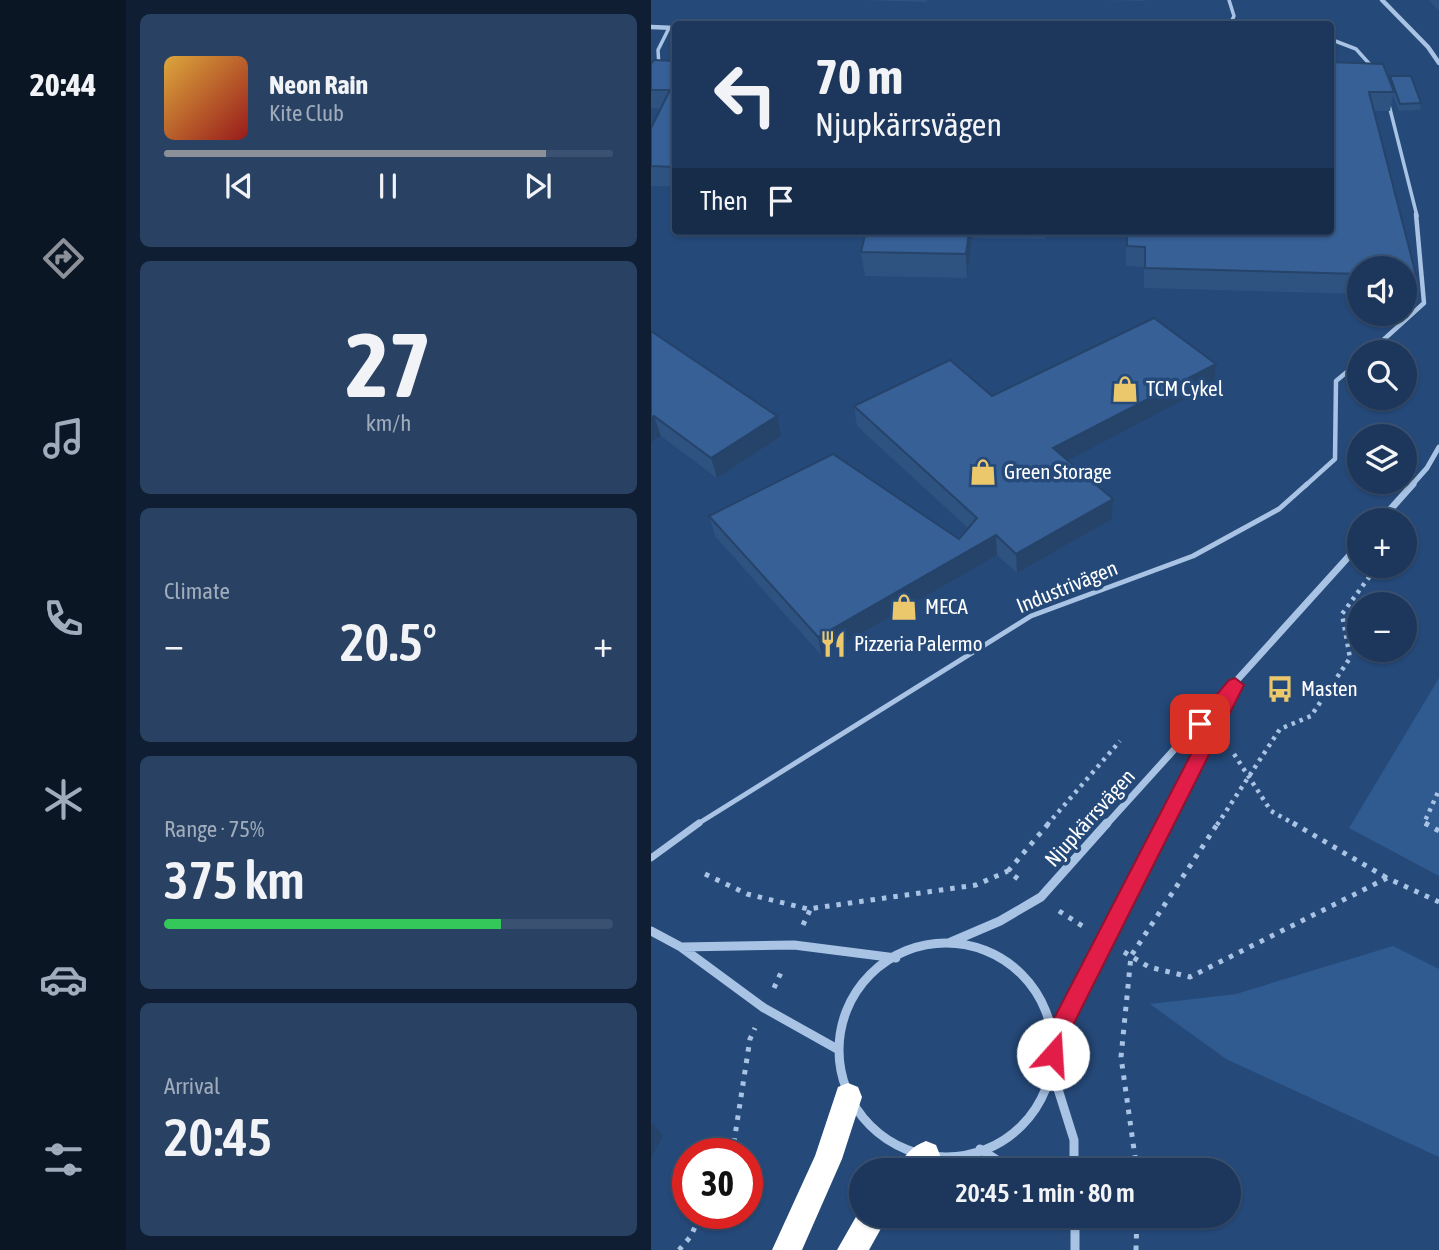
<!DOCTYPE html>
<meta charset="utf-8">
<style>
body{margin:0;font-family:"Asap Condensed",sans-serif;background:#294264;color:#f1f3f6;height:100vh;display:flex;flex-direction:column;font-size:26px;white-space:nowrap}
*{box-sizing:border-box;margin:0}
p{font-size:23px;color:#a0acbb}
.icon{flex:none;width:38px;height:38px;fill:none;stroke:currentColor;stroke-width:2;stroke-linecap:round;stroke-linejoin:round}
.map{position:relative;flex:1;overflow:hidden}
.drawer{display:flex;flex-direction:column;gap:14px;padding:14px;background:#0f1e32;width:525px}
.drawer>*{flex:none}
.banner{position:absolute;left:21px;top:21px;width:662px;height:214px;border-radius:7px;box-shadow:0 2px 5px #0004,0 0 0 2px #3a5171;background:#1c375b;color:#f1f3f6;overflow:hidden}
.fabs{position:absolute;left:696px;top:256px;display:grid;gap:14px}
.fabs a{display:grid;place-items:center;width:70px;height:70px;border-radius:50%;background:#1c375b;box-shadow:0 2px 5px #0004,0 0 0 2px #3a5171;font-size:35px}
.speed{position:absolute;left:21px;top:1138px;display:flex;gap:14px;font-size:35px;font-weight:700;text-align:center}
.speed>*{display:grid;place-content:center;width:91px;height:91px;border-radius:50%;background:#1c375b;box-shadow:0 2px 5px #0004,0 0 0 2px #3a5171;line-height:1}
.speed .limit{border:10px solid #d22;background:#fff;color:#111}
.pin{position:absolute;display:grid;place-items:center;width:60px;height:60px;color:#fff;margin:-30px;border-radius:14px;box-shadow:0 4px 10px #0006}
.me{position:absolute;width:77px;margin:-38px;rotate:19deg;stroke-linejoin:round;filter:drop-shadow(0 0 5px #0008)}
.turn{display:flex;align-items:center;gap:24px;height:147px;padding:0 28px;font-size:32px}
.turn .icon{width:91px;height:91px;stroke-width:2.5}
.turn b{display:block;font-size:49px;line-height:60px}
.then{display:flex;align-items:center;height:66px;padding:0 28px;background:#0003;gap:14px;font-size:26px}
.big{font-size:52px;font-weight:600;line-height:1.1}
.drawer .widget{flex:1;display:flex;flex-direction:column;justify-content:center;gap:10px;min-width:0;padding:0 24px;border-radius:10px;background:#294264}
.drawer .dial{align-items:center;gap:0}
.dial b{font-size:91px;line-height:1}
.song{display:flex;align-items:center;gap:21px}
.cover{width:84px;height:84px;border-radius:10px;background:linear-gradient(135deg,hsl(40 70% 55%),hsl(0 70% 35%))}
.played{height:7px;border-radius:4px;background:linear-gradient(90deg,#8c9099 85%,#3a5171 85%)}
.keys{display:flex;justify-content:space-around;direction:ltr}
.heat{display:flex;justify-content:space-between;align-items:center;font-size:38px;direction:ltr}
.charge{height:10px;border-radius:5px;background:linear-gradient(90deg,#34c759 75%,#3a5171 0)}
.trip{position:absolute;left:198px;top:1158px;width:392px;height:70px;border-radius:35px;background:#1c375b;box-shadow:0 2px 5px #0004,0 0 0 2px #3a5171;font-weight:600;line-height:70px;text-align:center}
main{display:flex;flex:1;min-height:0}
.tabs{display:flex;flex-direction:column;width:126px;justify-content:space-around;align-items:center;background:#0b1624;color:#a0acbb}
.tabs .icon{width:49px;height:49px}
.tabs .active{color:#8c9099}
.tabs b{font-size:32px;color:#f1f3f6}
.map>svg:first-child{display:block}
</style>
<main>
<nav class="tabs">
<b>20:44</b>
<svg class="icon active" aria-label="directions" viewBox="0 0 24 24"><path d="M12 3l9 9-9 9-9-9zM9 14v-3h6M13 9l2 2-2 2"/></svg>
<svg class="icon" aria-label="music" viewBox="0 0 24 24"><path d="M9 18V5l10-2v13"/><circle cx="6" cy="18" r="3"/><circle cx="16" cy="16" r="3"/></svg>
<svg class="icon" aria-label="phone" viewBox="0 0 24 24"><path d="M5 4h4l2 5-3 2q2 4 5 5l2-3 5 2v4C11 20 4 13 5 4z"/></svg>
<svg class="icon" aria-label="climate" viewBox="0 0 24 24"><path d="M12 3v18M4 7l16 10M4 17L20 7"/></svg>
<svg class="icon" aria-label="car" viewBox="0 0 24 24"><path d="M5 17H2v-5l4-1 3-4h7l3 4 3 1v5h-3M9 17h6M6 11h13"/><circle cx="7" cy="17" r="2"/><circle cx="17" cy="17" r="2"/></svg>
<svg class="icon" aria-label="filters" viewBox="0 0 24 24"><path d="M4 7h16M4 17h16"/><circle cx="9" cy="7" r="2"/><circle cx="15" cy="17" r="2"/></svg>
</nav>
<section class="drawer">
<div class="widget">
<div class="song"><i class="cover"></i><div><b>Neon Rain</b><p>Kite Club</p></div></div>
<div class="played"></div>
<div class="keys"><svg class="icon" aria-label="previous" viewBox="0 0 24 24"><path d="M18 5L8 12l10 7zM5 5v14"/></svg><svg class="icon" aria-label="pause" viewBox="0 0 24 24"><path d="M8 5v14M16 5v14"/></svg><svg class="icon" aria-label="next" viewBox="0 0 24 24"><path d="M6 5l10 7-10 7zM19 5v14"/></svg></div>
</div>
<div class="widget dial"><b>27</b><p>km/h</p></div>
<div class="widget"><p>Climate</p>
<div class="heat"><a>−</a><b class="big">20.5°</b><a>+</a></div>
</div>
<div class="widget"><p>Range · 75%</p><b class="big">375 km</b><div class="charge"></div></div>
<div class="widget"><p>Arrival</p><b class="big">20:45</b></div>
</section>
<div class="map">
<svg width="788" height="1250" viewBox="0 0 788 1250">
<rect width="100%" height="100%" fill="#254979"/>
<path fill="#305b90" d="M788,678V876L698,828Z
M742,946L788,969V1157L575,1059L499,1004L585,994Z"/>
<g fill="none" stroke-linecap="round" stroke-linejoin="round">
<path stroke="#a8c3e3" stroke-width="4.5" stroke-dasharray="3.5 5" stroke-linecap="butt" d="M583,754L620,811L645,825
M396,825L469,741
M566,825L629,729L660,716L699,658L691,614L727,565
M777,825L773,823L788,790"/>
<path stroke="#a8c3e3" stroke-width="5" stroke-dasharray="4.5 7" stroke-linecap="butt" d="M642,823L736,878
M774,823L788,831
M357,871L398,823
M54,874L96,894L157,909L325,885L357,871L371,882
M408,911L436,929
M152,925L160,908
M473,952L498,967L539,977L736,878L788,902
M123,988L132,968
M78,1153L83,1142L99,1039L104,1028
M486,1171L470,1057L480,956L567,823
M28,1250L40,1236L50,1213
M485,1250L486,1216"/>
<path stroke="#a8c3e3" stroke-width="3.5" d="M578,0L583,16L579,24
M679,39L705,49L723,69
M8,67L7,50L18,28
M737,101L766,216"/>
<path stroke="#a8c3e3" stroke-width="4.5" d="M719,352L773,303L765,214
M654,486L684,459L685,381L709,361"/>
<path stroke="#a8c3e3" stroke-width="5" d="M45,825L380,616L542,556L628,509L656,484"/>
<path stroke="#a8c3e3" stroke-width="7" d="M0,858L48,823"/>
<path stroke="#a8c3e3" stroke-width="4.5" d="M731,0L777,47L788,63
M0,27L24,28"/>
<path stroke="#a8c3e3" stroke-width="5" d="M760,486L776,468L788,447"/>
<path stroke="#a8c3e3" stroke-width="7" d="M730,520L762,484
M455,825L709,544
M513,825L579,695"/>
<path stroke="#a8c3e3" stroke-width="9" d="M0,931L30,947L113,1008L188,1050
M300,942L349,921L390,897L456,823
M188 1050a107 107 0 1 1 214 0a107 107 0 1 1-214 0Z
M31,947L143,945L245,958
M404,1039L514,823
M401,1070L423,1140V1171
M329,1149L363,1171
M424,1216V1250"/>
<path fill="#fff" fill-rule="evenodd" d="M197,1083L207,1087L211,1097L191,1159L151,1250H121L164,1156L187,1087Z
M275,1141L285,1145L289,1155L280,1171H246C251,1157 261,1146 275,1141Z
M210,1208V1216H237L218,1250H186Z"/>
</g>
<path fill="#2e5381" d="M210,0H276V2Z
M448,0H494V1Z
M778,0H788V10H787Z
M24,61V186H0V128L10,109L0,108V64Z
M679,62L738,80L739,76L770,103L769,110L748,111L742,95L739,111H723L765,275L759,295H754V268H709V294L493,288V267L475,266V231H679Z
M215,231H394V239L321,238L316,278L214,276L210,252Z
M0,331L130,436L66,478L10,436L0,442Z
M563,384L416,460L462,499L461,519L366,573L346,555L171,656L64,536L58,516L308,539L317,528L206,426L203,406L341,396Z"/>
<path fill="#264369" d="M318,231H321V238L316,278L315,254Z
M565,364L563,384L402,468V448Z
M3,416L10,436L0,442V418Z
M126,416L130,436L66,478L60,458Z
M462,499L461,519L366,573L365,554Z
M345,535L346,555L171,656L167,637Z
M2,1123L12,1136L0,1158V1126Z"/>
<path fill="#366096" stroke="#264369" stroke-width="2" d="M3,60L24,61V167L0,166V128L19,90H0V64Z
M679,62L732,64L743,92H718L765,275H754V268H709V274L494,268V247L476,246V231H679Z
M739,76H760L770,103L749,104Z
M215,231H318L315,254L210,252Z
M503,318L565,364L402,448L462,499L365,554L345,535L167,637L58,516L182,454L308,539L326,518L203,406L299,360L341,396Z
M0,331L126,416L60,458L3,416L0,418Z"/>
<path fill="#e11d48" stroke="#92132f" stroke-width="2" d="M584,678L593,685L414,1041L409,1061L402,1064L395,1061L392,1054L396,1032L553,729H543L541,724L578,680Z"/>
<defs>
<symbol id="shop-bare" viewBox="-9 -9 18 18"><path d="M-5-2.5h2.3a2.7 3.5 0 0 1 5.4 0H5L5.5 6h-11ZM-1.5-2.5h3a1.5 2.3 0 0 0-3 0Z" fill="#ecc86d" stroke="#254979" stroke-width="2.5" paint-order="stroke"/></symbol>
<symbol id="restaurant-bare" viewBox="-9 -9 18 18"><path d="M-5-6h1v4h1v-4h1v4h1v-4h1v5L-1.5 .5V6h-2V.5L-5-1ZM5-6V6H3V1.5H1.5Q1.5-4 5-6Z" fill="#ecc86d" stroke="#254979" stroke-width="2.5" paint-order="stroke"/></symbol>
<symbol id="bus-bare" viewBox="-9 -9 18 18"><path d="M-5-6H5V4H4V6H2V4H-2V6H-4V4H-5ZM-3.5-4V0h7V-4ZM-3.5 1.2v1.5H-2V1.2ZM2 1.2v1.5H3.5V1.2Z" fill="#ecc86d" stroke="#254979" stroke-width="2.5" paint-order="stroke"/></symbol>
</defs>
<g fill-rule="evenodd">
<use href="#shop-bare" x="455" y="370" width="38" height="38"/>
<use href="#shop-bare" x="313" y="453" width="38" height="38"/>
<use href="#shop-bare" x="234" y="588" width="38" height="38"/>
<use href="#restaurant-bare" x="163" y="625" width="38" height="38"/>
<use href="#bus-bare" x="610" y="670" width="38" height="38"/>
</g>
<g text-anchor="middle" stroke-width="7" stroke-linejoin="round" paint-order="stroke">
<g font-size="21" fill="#fff" stroke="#254979" text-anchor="start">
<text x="495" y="396">TCM Cykel</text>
<text x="353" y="479">Green Storage</text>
<text x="274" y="614">MECA</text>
<text x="203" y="651">Pizzeria Palermo</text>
<text x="650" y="696">Masten</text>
</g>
<g font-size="21" fill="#fff" stroke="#254979">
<text transform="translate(416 587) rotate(-22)" y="7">Industrivägen</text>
<text transform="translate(439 818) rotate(-48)" y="7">Njupkärrsvägen</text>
</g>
</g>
</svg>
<div class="fabs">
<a><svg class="icon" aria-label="sound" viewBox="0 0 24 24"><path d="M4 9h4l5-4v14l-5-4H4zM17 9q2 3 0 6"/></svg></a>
<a><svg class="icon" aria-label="search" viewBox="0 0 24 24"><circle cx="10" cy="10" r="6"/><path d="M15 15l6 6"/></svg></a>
<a><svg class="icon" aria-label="layers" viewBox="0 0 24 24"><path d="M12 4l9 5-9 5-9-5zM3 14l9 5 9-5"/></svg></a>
<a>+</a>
<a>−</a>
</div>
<div class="speed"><div class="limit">30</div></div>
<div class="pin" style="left:549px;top:724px;background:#d93025"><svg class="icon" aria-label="arrive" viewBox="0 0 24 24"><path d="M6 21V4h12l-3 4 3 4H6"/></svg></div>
<svg class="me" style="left:402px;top:1054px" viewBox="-20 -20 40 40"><circle r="19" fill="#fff"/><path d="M0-13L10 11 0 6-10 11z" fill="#e11d48"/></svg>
<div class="trip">20:45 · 1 min · 80 m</div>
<div class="banner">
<div class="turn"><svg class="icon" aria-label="left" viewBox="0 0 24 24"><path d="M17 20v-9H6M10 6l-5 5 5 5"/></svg><div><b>70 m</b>Njupkärrsvägen</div></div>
<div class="then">Then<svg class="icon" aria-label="arrive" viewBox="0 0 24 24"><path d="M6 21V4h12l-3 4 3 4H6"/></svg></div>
</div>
</div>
</main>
